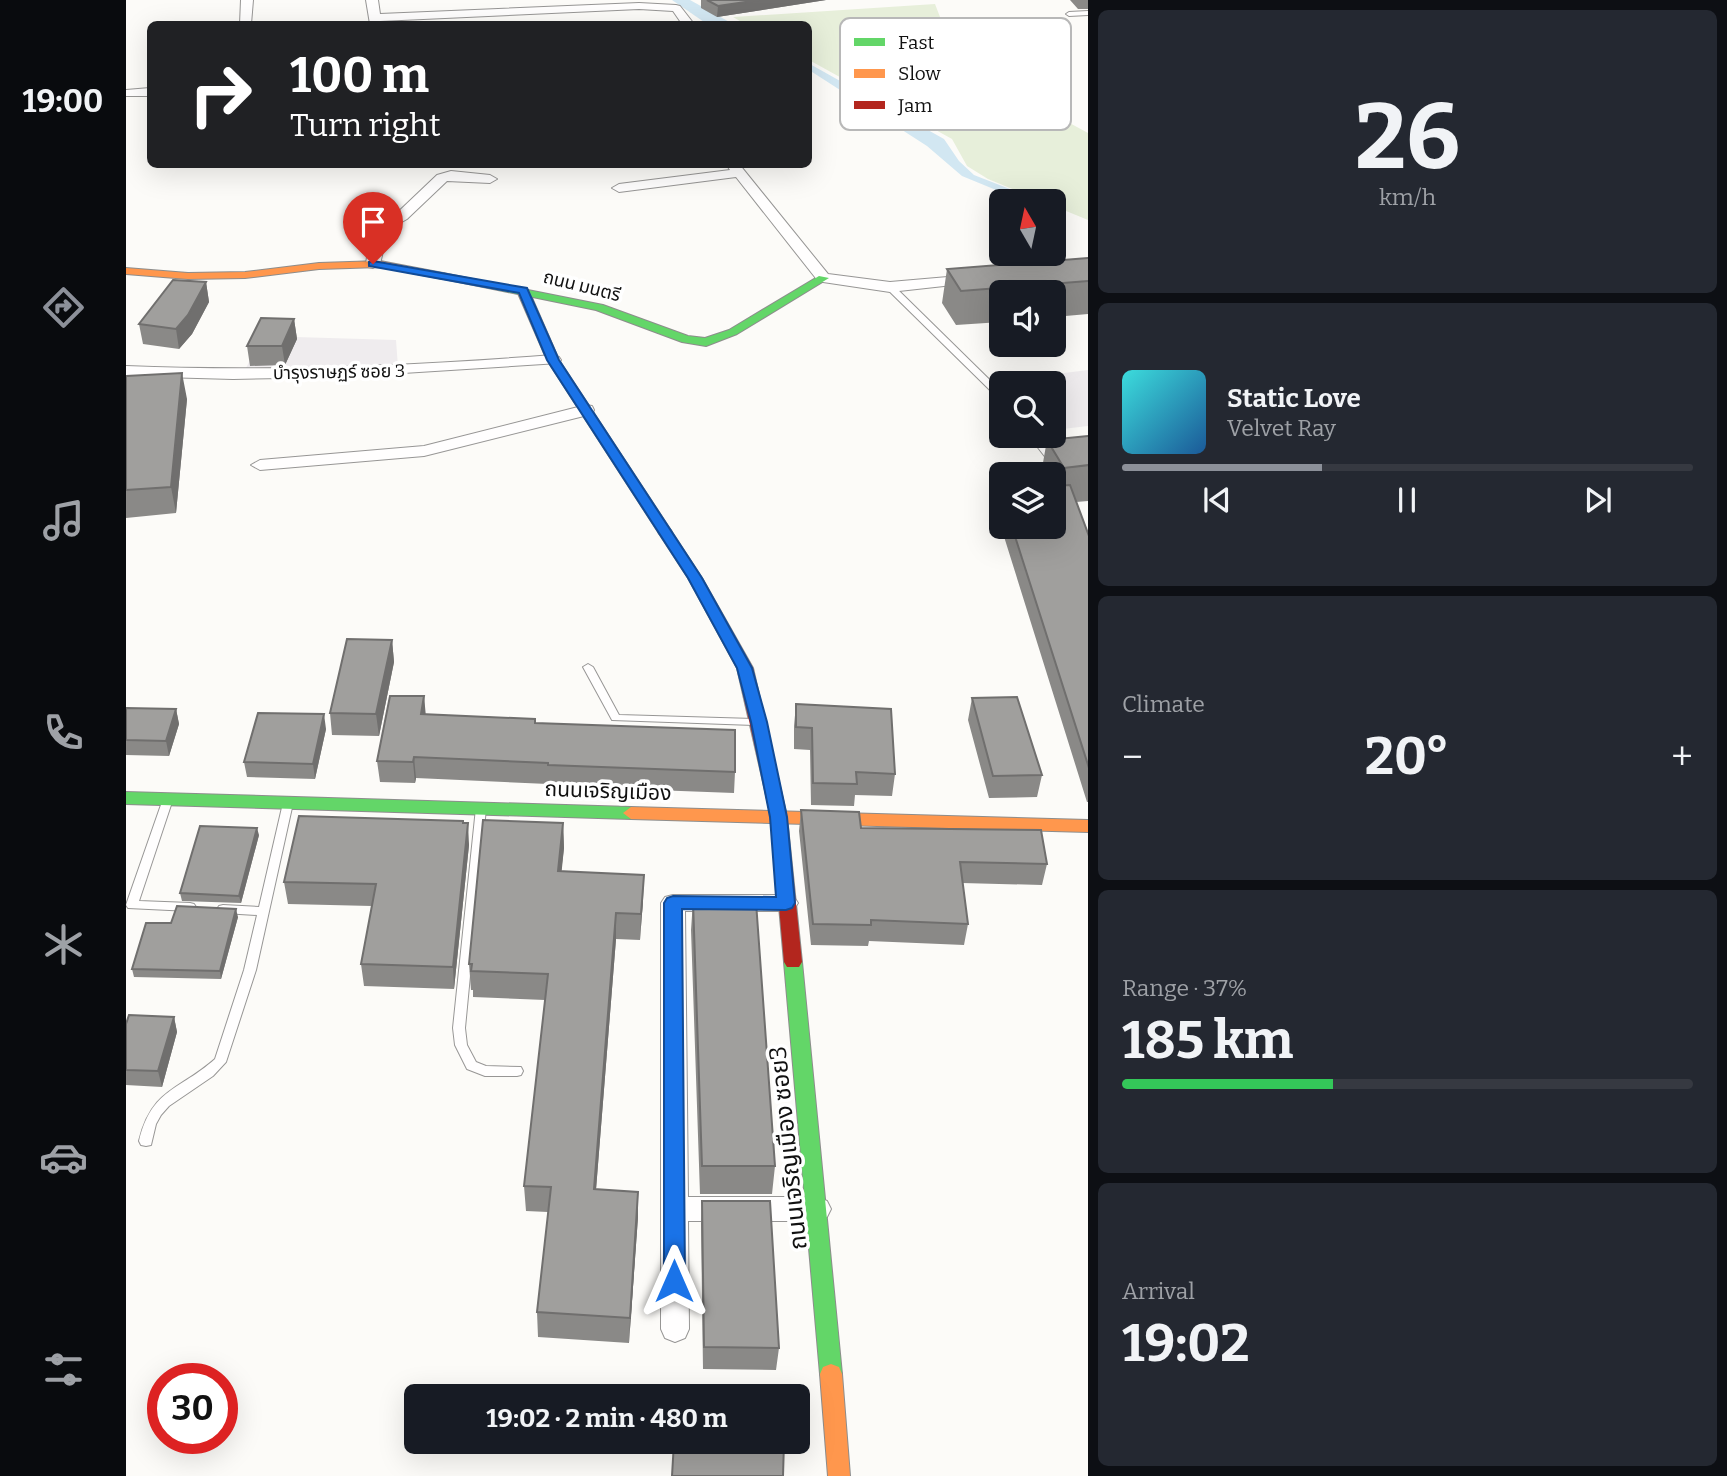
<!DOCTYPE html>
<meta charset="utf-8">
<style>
body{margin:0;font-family:Bitter,"Noto Sans Thai",serif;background:#242831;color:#f1f3f6;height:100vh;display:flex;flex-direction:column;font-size:26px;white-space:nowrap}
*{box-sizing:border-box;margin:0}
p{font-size:23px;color:#9ea1a6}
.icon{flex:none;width:38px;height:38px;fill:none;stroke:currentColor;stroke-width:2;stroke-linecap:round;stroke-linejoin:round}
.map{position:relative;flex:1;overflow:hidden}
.panel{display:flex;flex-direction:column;gap:10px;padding:10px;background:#0d0f14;width:639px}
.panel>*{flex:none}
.banner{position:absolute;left:21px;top:21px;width:665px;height:147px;border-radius:10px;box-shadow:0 7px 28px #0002;background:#202124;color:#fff;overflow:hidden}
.needle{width:46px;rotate:351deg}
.controls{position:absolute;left:863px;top:189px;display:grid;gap:14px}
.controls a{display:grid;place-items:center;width:77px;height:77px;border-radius:10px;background:#171b24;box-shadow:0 7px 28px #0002;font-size:35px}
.speed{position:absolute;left:21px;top:1363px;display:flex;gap:14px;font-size:35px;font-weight:700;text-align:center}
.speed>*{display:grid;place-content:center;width:91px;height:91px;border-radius:50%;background:#171b24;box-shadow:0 7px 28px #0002;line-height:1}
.speed .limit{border:10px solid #d22;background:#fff;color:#111}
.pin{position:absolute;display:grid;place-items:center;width:60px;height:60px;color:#fff;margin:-72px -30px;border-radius:50% 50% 50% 0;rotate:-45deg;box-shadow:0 0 7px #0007}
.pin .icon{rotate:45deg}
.me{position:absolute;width:77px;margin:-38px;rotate:0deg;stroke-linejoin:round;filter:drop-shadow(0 0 5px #0008)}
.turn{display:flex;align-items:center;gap:24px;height:147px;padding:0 28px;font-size:32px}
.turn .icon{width:91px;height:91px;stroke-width:2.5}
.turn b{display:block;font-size:49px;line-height:60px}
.big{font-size:52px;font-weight:700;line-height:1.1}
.panel .tile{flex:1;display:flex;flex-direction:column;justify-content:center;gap:10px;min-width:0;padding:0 24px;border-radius:10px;background:#242831}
.panel .dial{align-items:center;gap:0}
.dial b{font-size:91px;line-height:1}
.song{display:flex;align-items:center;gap:21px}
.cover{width:84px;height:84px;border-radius:10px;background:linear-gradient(135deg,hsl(180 70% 55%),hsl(210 70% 35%))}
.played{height:7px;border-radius:4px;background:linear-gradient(90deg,#8c9099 35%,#363941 35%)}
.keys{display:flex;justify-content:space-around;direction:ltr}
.heat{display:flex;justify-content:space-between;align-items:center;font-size:38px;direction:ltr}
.charge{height:10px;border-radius:5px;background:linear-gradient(90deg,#34c759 37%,#363941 0)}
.trip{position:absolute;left:278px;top:1384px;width:406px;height:70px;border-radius:10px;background:#171b24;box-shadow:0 7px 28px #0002;font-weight:700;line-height:70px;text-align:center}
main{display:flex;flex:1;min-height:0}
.tabs{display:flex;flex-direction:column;width:126px;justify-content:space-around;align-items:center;background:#090b0e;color:#9ea1a6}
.tabs .icon{width:49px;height:49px}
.tabs .active{color:#8c9099}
.tabs b{font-size:32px;color:#f1f3f6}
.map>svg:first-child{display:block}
</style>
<main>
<nav class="tabs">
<b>19:00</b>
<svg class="icon active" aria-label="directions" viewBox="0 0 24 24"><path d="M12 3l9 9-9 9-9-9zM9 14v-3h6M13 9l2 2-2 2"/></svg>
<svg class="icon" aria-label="music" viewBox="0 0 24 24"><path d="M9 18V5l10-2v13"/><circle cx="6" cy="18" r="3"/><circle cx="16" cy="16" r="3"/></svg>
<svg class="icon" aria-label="phone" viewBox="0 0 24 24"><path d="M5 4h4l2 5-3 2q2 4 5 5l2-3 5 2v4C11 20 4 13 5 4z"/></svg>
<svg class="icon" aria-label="climate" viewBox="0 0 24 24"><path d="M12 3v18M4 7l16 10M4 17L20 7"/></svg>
<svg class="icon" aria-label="car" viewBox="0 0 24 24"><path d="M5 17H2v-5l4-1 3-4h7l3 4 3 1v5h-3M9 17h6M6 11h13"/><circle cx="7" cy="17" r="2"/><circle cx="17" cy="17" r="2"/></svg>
<svg class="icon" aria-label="filters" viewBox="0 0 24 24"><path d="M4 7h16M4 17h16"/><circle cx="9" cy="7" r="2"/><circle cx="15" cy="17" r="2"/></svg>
</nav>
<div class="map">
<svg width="963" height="1476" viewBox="0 0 963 1476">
<rect width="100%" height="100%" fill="#fcfbf8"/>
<path fill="#efecee" d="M136,336L270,340L272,367L119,370Z
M962,370V426L928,430V383H875L873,381Z"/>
<path fill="#e7efda" d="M809,4L821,35L837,53L853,59L877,62L886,67L916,108L962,133V220L928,206V201H916L862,179L841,166L826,139L683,60L682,24H619L607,17Z"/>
<path fill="#d2e7f2" d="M682,63L818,139L833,161L848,175L914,201H897L836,176L801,146L683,70Z"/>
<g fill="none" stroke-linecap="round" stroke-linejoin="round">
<path fill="#d2e7f2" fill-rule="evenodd" d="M546,0H564L607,24H581Z"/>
<defs>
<path id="lane" d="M963,11V15L943,16L940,14L943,12Z
M761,285H767L875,391V398H872L761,289Z
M903,436H911L925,453L930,452L934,455L930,458H920Z
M462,664L467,667L493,715L628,719L633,722L628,725L486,720L457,667Z
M42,795L47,799L13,901L64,903L68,904L70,907L68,910L64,911L2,908L0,905L37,799Z
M162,799L167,803L130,970L100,1062L87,1076L43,1106L35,1115L30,1124L25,1145L20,1146L15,1145L13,1141C26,1088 53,1091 89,1059L118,970L131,915L97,913L93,912L91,909L93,906L97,905L133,907L157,803Z
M355,804L360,808L339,1028L341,1045L350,1062L360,1066L395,1067L397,1071L395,1075L391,1076H359L341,1069L329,1045L327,1028L350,808Z"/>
<path id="street" d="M115,0H127L125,24H114Z
M240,0H252L254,14L513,3L550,5L554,6L568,24H556L547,11L513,9L254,21V24H244Z
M24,88V96H0V90Z
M600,164H613L702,274L764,282L845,275L852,279L845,283L764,292L697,282L692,281L610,177L493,192L486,188L493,184L604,170Z
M325,171L364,175L371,179L364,183L321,181L281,219L262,230L254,264L247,268L242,267L240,264L244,236L251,224L271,213L311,175Z
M427,355L433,357L435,360L433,363L214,377L107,379L0,376V366C143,372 285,366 427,355Z
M460,405L466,406L468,410L466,414L298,456L134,470L125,465L134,460L298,446Z
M547,895H660L668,897L672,903L668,909L660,911H559L562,1197H691L701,1201L705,1209L701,1217L691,1221H562L563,1329L559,1338L549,1342L539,1338L535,1329V903L539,897Z"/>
<path id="fast" d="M317,273L477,305L562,336L579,338L603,330L693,276L703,278L611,334L580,346L556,342L470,310L313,278L311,276Z
M0,792L505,807L513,813L505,819L0,804Z
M667,955L673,957L676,962L716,1374L713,1381L705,1384L697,1381L694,1374L658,962L661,957Z"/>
<path id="slow" d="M254,261L317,273L323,276L317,279L254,267L193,269L119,278L62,279L0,274V268L62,273L119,272L193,263Z
M397,288L403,291L433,360L546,532L544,535H534L421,360L391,291Z
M505,807L963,820V832L505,819L497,813Z
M705,1364L713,1367L716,1374L724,1476H702L694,1374L697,1367Z"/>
<path id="jam" d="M539,528L544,529L576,578L627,668L661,817L676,962L673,967H661L658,962L645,817L611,668L562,578L532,532Z"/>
</defs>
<use href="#lane" stroke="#979695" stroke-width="2"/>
<use href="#street" stroke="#979695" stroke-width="2"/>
<use href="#fast" stroke="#8d8d8c" stroke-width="2"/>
<use href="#slow" stroke="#8d8d8c" stroke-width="2"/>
<use href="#jam" stroke="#8d8d8c" stroke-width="2"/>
<use href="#lane" fill="#fffefe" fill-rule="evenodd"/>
<use href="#street" fill="#fffefe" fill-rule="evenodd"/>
<use href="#fast" fill="#63d668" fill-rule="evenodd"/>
<use href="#slow" fill="#ff974d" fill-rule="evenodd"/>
<use href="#jam" fill="#b3261e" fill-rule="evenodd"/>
</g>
<path fill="#8a8987" d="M575,0H700L591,17L575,8Z
M944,0H963V9H952Z
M963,258V314L928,317V292H875V322L830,325L816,303L821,269Z
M80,282L83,302L66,334L53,349L17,344L13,324Z
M168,319L171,339L159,365L124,366L121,346Z
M0,376L61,399L50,513L0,518Z
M963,436V501L950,502L963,536V802H961L875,527H928V474H915L921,440Z
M873,486H875V526L869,507Z
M266,640L268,662L253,736L206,735L204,713Z
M298,696L299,714L409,719V723L609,772L608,793L422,786V784L290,778L289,783L254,782L251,761Z
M846,698L916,775L911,797L863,798L842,720Z
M670,704L769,774L766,796L729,795L728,806L685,805L684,750L668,749V726Z
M0,708L50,709L53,724L43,756L0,755Z
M200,729L189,779L121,777L118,762Z
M675,810L735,828L921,864L916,885L836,883L842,924L838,945L743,941L742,946L685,945L673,831Z
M337,823L343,845L328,989L238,986L235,964L246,906L162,904L158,882Z
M437,823L438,848L435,872L517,900L514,940L490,939L470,1189L512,1192V1217L503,1343L412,1337L411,1312L422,1212L400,1211L398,1186L419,1000L347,997V990H345L343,964Z
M133,835L115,903L56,901L54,893Z
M567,901L649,1166L646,1194H574L565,930Z
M112,917L95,979L8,977L6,969L45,923Z
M48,1017L51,1032L36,1087L0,1085V1024Z
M576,1201L653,1348L650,1370L577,1369L575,1224Z"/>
<path fill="#706f6e" d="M633,0H700L591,17L592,6Z
M80,282L83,302L66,334L53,349L50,329Z
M168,319L171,339L159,365L156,346Z
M56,373L61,399L50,513L45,487Z
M266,640L268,662L253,736L250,714Z
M298,696L300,717L295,714Z
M50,709L53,724L43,756L40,741Z
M198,714L200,729L189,779L187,764Z
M288,757L290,778L289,783L287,762Z
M342,823L343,845L328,989L327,967Z
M437,823L438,848L433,897L432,871Z
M131,828L133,835L115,903L113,896Z
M518,875L517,900L514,940L515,914Z
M110,909L112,917L95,979L94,971Z
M490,913V939L468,1215V1189Z
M48,1017L51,1032L36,1087L32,1071Z
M512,1192V1217L503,1343L504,1318Z"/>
<path fill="#a09f9d" stroke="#706f6e" stroke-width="2" d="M581,0H633L592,6Z
M963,258V281L835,291L821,269Z
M47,280L80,282L62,315L50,329L13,324Z
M135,318L168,319L156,346H121Z
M56,373L45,487L0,490V376Z
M963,436V465L938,468L921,440Z
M944,485L963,536V768L886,527H928V486Z
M221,639L266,640L250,714L204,713Z
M264,696H298L295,714L409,719V723L609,730V772L422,765V763L288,757L287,762L251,761Z
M891,697L916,775L867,776L846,698Z
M670,704L765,709L769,774L730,772L731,784L687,783L686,728L670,727Z
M0,708L50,709L40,741L0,740Z
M132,713L198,714L187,764L118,762Z
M675,810L733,812L735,828L915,830L921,864L834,862L842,924L745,920V925L687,924Z
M173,816L337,821V823H342L327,967L235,964L250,884L158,882Z
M357,820L437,823L432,871L518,875L515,914L490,913L468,1189L512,1192L504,1318L411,1312L425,1187L398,1186L422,974L345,971L346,964H343Z
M74,826L131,828L113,896L54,893Z
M567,901L630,902L649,1166H576Z
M51,906L110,909L94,971L6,969L20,923H45Z
M3,1015L48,1017L32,1071L0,1070V1024Z
M576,1201H644L653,1348L578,1347Z
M551,1391L631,1396H550Z
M548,1442H658L657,1476H546Z"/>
<path fill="#1a73e8" stroke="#114b97" stroke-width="2" d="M247,261L401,288L433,360L576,578L626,668L641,722L661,817L669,903L666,908L660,910L556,909L559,1281L556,1287L548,1290L541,1287L538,1281V903L541,898L547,896L650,897L644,817L625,722L611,668L562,578L421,360L393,293L243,266V262Z"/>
<g text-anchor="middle" stroke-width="7" stroke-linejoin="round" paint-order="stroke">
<g font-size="18" fill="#111" stroke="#fff">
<text transform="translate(456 286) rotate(14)" y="6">ถนน มนตรี</text>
<text transform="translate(213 372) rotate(-1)" y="6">บำรุงราษฏร์ ซอย 3</text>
</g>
<g font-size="21" fill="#111" stroke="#fff">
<text transform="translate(482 791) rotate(2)" y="7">ถนนเจริญเมือง</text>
</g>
<g font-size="24" fill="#111" stroke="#fff">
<text transform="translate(662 1148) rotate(-96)" y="8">ถนนเจริญเมือง ซอย3</text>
</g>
</g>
<rect x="714" y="18" width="231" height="112" rx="10" fill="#fff" stroke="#b8b8b8" stroke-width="2"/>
<rect x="728" y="38" width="31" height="8" fill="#63d668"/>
<rect x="728" y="69" width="31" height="9" fill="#ff974d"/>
<rect x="728" y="101" width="31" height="8" fill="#b3261e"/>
<g font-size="19" fill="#111">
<text x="772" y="49">Fast</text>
<text x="772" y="80">Slow</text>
<text x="772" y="112">Jam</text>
</g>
</svg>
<div class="controls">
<a><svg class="needle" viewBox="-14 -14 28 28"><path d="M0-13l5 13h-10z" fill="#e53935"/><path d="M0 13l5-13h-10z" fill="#9ea1a6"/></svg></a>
<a><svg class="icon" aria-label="sound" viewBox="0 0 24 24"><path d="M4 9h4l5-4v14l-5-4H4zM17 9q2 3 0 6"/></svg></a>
<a><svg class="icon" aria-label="search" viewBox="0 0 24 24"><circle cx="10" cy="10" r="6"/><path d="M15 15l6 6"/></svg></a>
<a><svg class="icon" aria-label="layers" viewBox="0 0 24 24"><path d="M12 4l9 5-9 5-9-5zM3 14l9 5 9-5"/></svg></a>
</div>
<div class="speed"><div class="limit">30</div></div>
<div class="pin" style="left:247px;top:264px;background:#d93025"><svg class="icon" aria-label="arrive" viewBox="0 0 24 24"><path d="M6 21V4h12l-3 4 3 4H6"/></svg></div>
<svg class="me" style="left:548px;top:1281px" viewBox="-20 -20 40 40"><path d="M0-17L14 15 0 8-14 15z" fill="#1a73e8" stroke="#fff" stroke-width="4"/></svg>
<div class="trip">19:02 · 2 min · 480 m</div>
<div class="banner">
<div class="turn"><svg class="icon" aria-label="right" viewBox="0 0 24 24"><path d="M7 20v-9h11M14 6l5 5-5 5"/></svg><div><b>100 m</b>Turn right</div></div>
</div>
</div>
<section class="panel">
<div class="tile dial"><b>26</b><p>km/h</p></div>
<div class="tile">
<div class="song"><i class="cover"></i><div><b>Static Love</b><p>Velvet Ray</p></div></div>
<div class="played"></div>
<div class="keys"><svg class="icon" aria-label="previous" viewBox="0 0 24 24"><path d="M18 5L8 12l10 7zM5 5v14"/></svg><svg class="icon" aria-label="pause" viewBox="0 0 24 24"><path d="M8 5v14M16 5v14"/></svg><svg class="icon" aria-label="next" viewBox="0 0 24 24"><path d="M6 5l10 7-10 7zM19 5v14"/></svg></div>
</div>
<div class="tile"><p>Climate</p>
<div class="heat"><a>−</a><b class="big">20°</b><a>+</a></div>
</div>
<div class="tile"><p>Range · 37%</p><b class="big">185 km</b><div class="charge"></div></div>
<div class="tile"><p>Arrival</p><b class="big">19:02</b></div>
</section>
</main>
